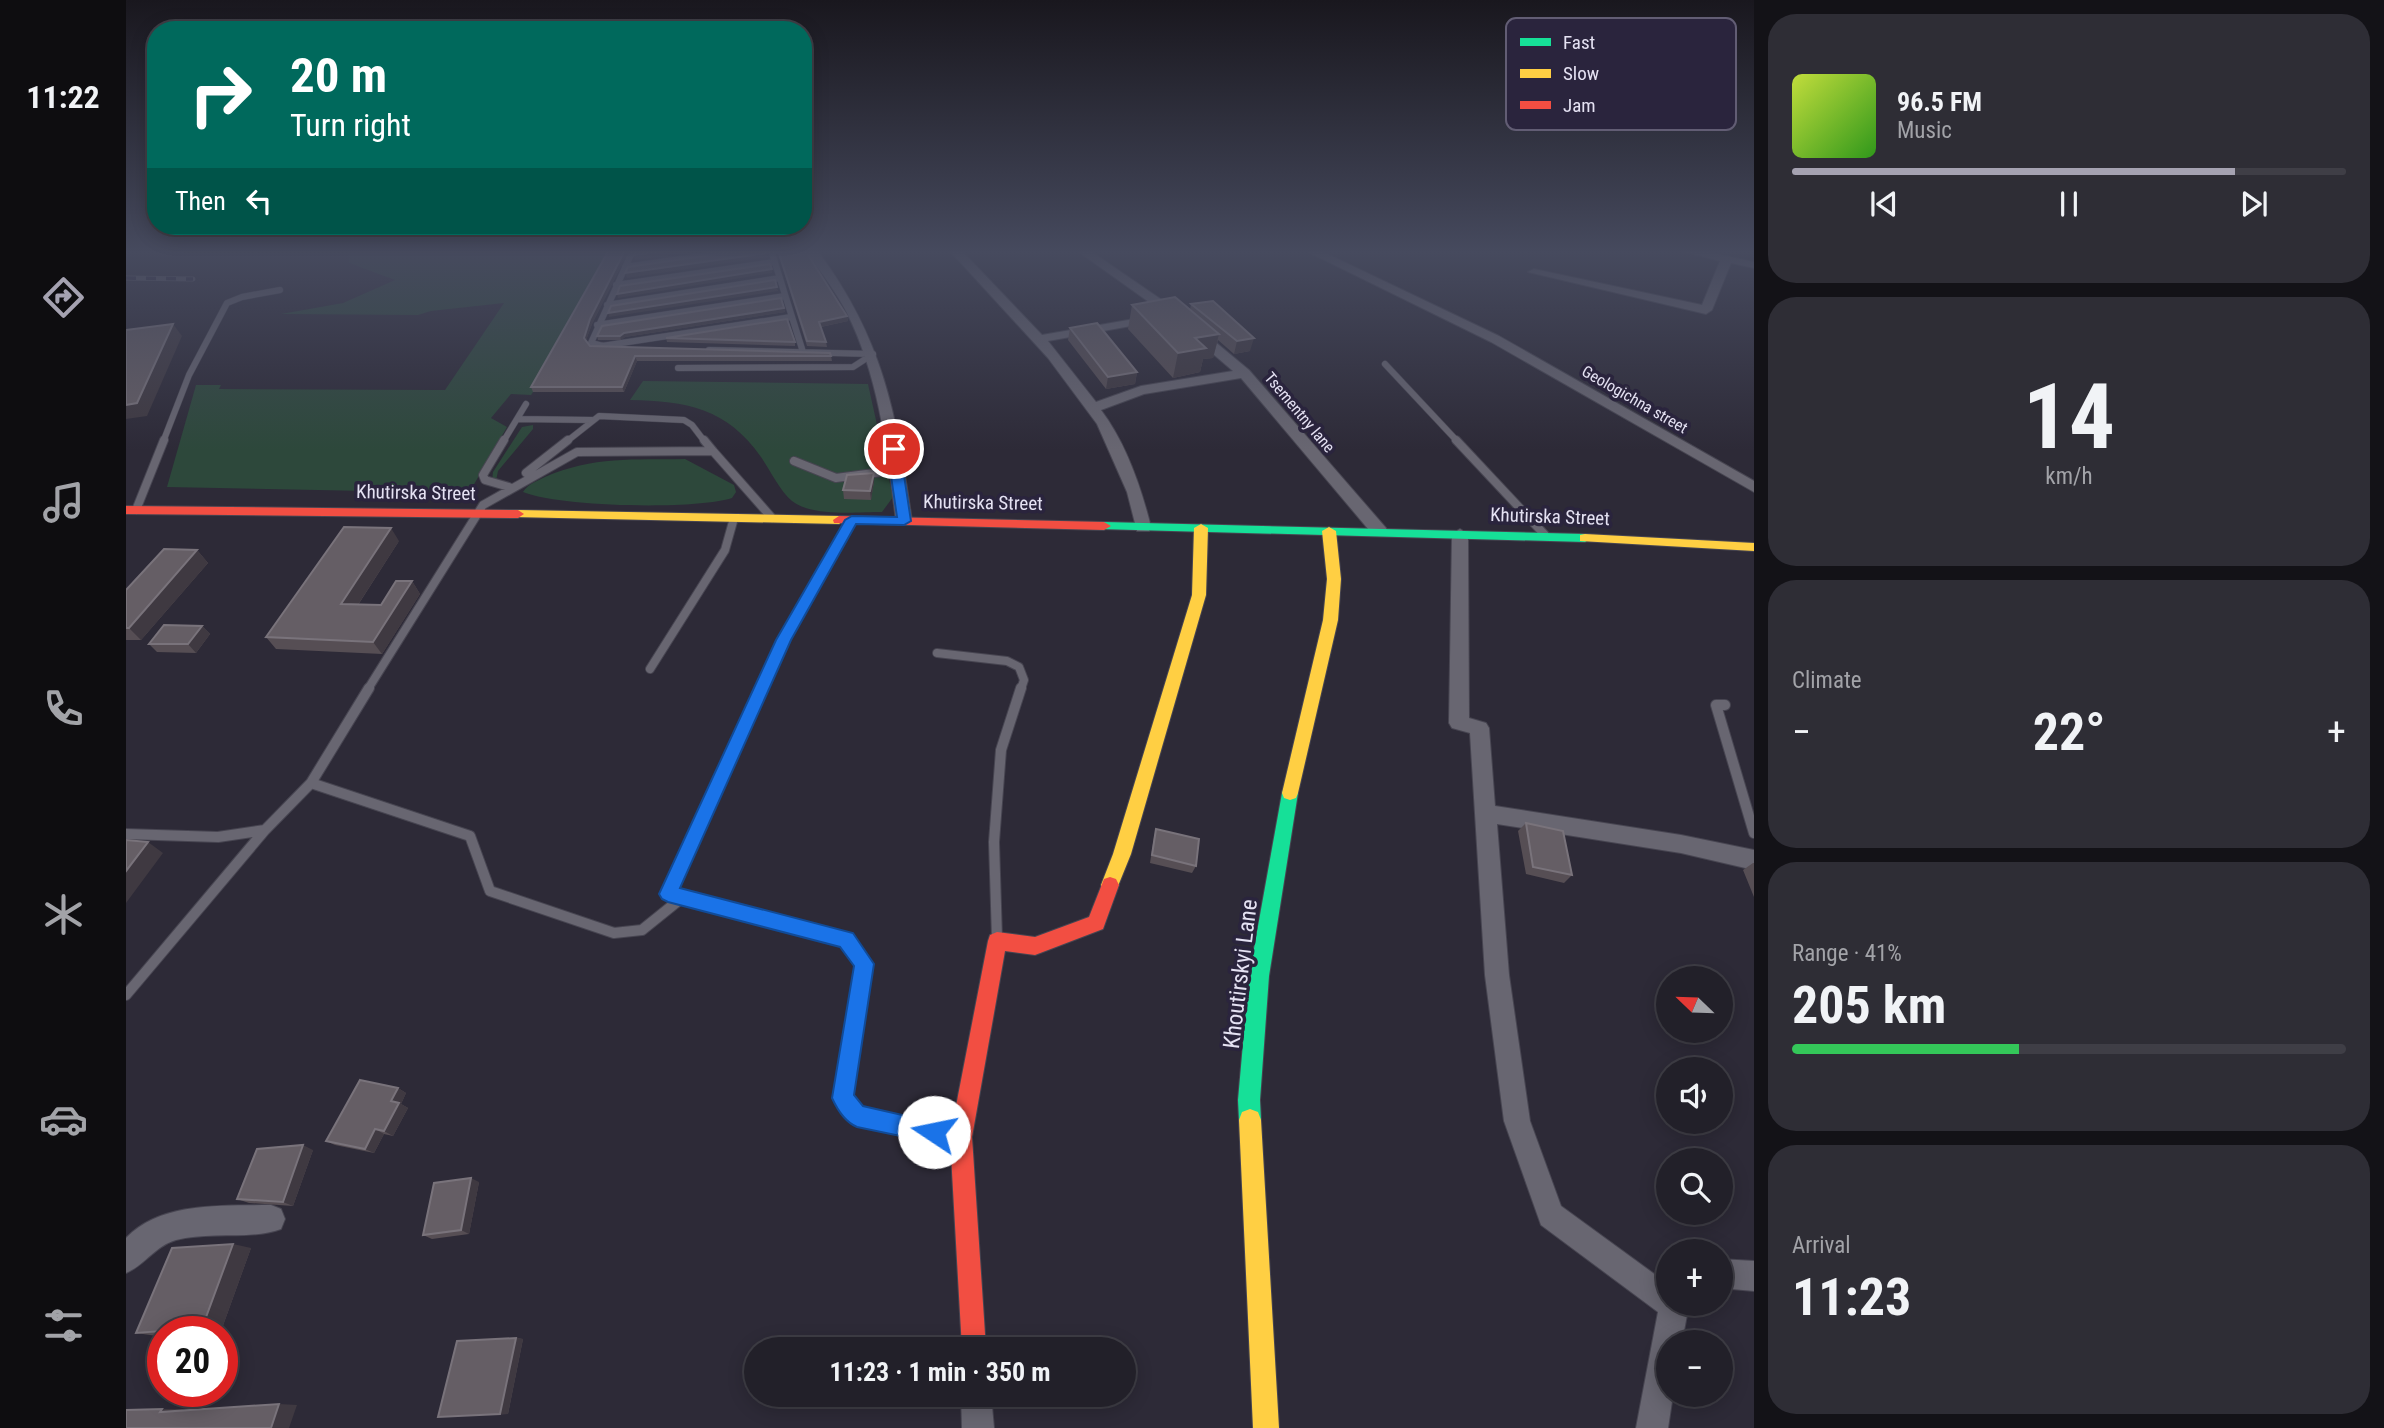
<!DOCTYPE html>
<meta charset="utf-8">
<style>
body{margin:0;font-family:"Roboto Condensed",sans-serif;background:#2e2d35;color:#f1f3f6;height:100vh;display:flex;flex-direction:column;font-size:26px;white-space:nowrap}
*{box-sizing:border-box;margin:0}
p{font-size:23px;color:#a2a3a8}
.icon{flex:none;width:38px;height:38px;fill:none;stroke:currentColor;stroke-width:2;stroke-linecap:round;stroke-linejoin:round}
.map{position:relative;flex:1;overflow:hidden}
.sheet{display:flex;flex-direction:column;gap:14px;padding:14px;background:#131217;width:630px}
.sheet>*{flex:none}
.banner{position:absolute;left:21px;top:21px;width:665px;height:214px;border-radius:28px;box-shadow:0 4px 18px #0003,0 0 0 2px #3f3e46;background:#00695c;color:#fff;overflow:hidden}
.needle{width:46px;rotate:293deg}
.fabs{position:absolute;left:1530px;top:966px;display:grid;gap:14px}
.fabs a{display:grid;place-items:center;width:77px;height:77px;border-radius:50%;background:#222029;box-shadow:0 4px 18px #0003,0 0 0 2px #3f3e46;font-size:35px}
.speed{position:absolute;left:21px;top:1316px;display:flex;gap:14px;font-size:35px;font-weight:700;text-align:center}
.speed>*{display:grid;place-content:center;width:91px;height:91px;border-radius:50%;background:#222029;box-shadow:0 4px 18px #0003,0 0 0 2px #3f3e46;line-height:1}
.speed .limit{border:10px solid #d22;background:#fff;color:#111}
.pin{position:absolute;display:grid;place-items:center;width:60px;height:60px;color:#fff;margin:-30px;border:4px solid #fff;border-radius:50%;box-shadow:0 2px 7px #0007}
.me{position:absolute;width:77px;margin:-38px;rotate:281deg;stroke-linejoin:round;filter:drop-shadow(0 0 5px #0008)}
.turn{display:flex;align-items:center;gap:24px;height:147px;padding:0 28px;font-size:32px}
.turn .icon{width:91px;height:91px;stroke-width:2.5}
.turn b{display:block;font-size:49px;line-height:60px}
.then{display:flex;align-items:center;height:66px;padding:0 28px;background:#0003;gap:14px;font-size:26px}
.big{font-size:52px;font-weight:700;line-height:1.1}
.sheet .widget{flex:1;display:flex;flex-direction:column;justify-content:center;gap:10px;min-width:0;padding:0 24px;border-radius:28px;background:#2e2d35}
.sheet .dial{align-items:center;gap:0}
.dial b{font-size:91px;line-height:1}
.song{display:flex;align-items:center;gap:21px}
.cover{width:84px;height:84px;border-radius:10px;background:linear-gradient(135deg,hsl(70 70% 55%),hsl(110 70% 35%))}
.played{height:7px;border-radius:4px;background:linear-gradient(90deg,#a5a2b1 80%,#3f3e46 80%)}
.keys{display:flex;justify-content:space-around;direction:ltr}
.heat{display:flex;justify-content:space-between;align-items:center;font-size:38px;direction:ltr}
.charge{height:10px;border-radius:5px;background:linear-gradient(90deg,#34c759 41%,#3f3e46 0)}
.trip{position:absolute;left:618px;top:1337px;width:392px;height:70px;border-radius:35px;background:#222029;box-shadow:0 4px 18px #0003,0 0 0 2px #3f3e46;font-weight:700;line-height:70px;text-align:center}
main{display:flex;flex:1;min-height:0}
.menu{display:flex;flex-direction:column;width:126px;justify-content:space-around;align-items:center;background:#0e0d10;color:#a2a3a8}
.menu .icon{width:49px;height:49px}
.menu .active{color:#a5a2b1}
.menu b{font-size:32px;color:#f1f3f6}
.map>svg:first-child{display:block}
</style>
<main>
<nav class="menu">
<b>11:22</b>
<svg class="icon active" aria-label="directions" viewBox="0 0 24 24"><path d="M12 3l9 9-9 9-9-9zM9 14v-3h6M13 9l2 2-2 2"/></svg>
<svg class="icon" aria-label="music" viewBox="0 0 24 24"><path d="M9 18V5l10-2v13"/><circle cx="6" cy="18" r="3"/><circle cx="16" cy="16" r="3"/></svg>
<svg class="icon" aria-label="phone" viewBox="0 0 24 24"><path d="M5 4h4l2 5-3 2q2 4 5 5l2-3 5 2v4C11 20 4 13 5 4z"/></svg>
<svg class="icon" aria-label="climate" viewBox="0 0 24 24"><path d="M12 3v18M4 7l16 10M4 17L20 7"/></svg>
<svg class="icon" aria-label="car" viewBox="0 0 24 24"><path d="M5 17H2v-5l4-1 3-4h7l3 4 3 1v5h-3M9 17h6M6 11h13"/><circle cx="7" cy="17" r="2"/><circle cx="17" cy="17" r="2"/></svg>
<svg class="icon" aria-label="filters" viewBox="0 0 24 24"><path d="M4 7h16M4 17h16"/><circle cx="9" cy="7" r="2"/><circle cx="15" cy="17" r="2"/></svg>
</nav>
<div class="map">
<svg width="1628" height="1428" viewBox="0 0 1628 1428">
<rect width="100%" height="100%" fill="#2d2a37"/>
<path fill="#2d483b" d="M224,250H487L407,392L405,395L385,394L365,418L381,427L343,493L41,487L70,385H95L93,389L319,390L378,303L305,311L292,315L155,314L217,303L269,280L223,263Z
M517,381L742,384L767,497L756,512C731,512 686,517 666,501C654,491 644,470 635,457C601,408 560,401 504,400Z
M407,425V429L372,471L370,481H366L367,472L396,427Z
M559,459L608,485L610,492L606,498C569,510 433,507 397,492C402,484 411,481 419,477C467,456 508,460 559,459Z"/>
<g fill="none" stroke-linecap="round" stroke-linejoin="round">
<defs>
<path id="lane-far3" d="M645,250L677,352
M499,267L619,250
M490,285L649,262
M481,305L654,278
M471,325L659,296
M476,346L665,317
M481,347L465,343L507,250
M583,350L747,354
M1259,364L1332,442
M552,368L727,367L747,354
M392,419L466,420
M37,442L63,375L101,303L116,297L154,290
M377,442L400,404
M440,442L473,416L558,420L566,425L579,442"/>
<path id="lane-far2" d="M378,440L357,475L359,480L383,487
M578,440L587,451
M1330,440L1419,535
M668,461L710,478L771,470
M400,473L442,440
M10,510L38,440
M811,653L881,661L893,667L898,680L895,689
M524,669L599,550L608,518
M242,689L357,505L451,452L587,451L646,518
M635,689L658,640L726,520"/>
<path id="lane-far1" d="M243,688L185,783L344,836L364,891L488,933L516,930L557,897
M636,688L542,894L721,939L738,963L731,1011
M1599,705H1590L1628,833
M0,834L92,837L139,830
M871,938L868,842L875,750L895,688
M0,995L139,830L185,783"/>
<path id="lane" d="M731,1009L717,1098L731,1116L827,1135"/>
<path id="street" d="M679,250H691C758,340 770,413 786,521L784,525H772L770,521C761,450 753,377 721,313C709,290 694,271 679,250Z
M823,250H835L916,335L1031,315V321L1027,322L922,341L970,402L1015,386L1107,371L1044,317L950,250H963L1052,311L1123,370L1260,528L1262,532L1260,536H1248L1115,378L1018,394L975,410C1000,443 1015,487 1025,527L1023,531H1011L1001,492L971,424L922,358Z
M1178,250H1193L1373,336L1628,481V492L1365,342Z
M1552,250H1573L1628,262V268L1605,263L1586,310L1580,314L1402,272L1408,269L1576,305L1594,261Z
M1334,529L1342,534L1343,718L1360,723L1363,728L1369,806L1555,835L1628,850V870L1555,853L1371,824L1383,975L1404,1121L1435,1206L1542,1284V1304H1563L1556,1342H1542V1395H1547L1542,1428H1510L1532,1312L1415,1225L1378,1121L1359,975L1344,733L1326,728L1323,723L1326,534Z
M145,1205L155,1209L159,1219L155,1229C127,1240 83,1231 50,1240C29,1246 19,1265 0,1273V1238C35,1201 98,1206 145,1205Z
M1594,1259L1628,1261V1291L1594,1288Z
M835,1395H865L868,1428H836Z"/>
<path id="fast" d="M978,522L1459,534L1466,538L1459,542L973,529L971,526Z
M1164,786L1170,788L1172,793L1143,976L1134,1100L1135,1120L1132,1128L1124,1131L1116,1128L1113,1120L1112,1100L1123,976L1156,793L1158,788Z"/>
<path id="slow" d="M392,510L713,516L719,520L713,524L387,517L386,514Z
M1075,524L1082,528L1080,595L1005,854L990,891L984,893L978,891L975,885L987,854L1066,595L1068,528Z
M1203,527L1210,531L1215,579L1212,620L1172,793L1170,798L1164,800L1158,798L1156,793L1197,620L1201,579L1196,531Z
M1459,534L1628,543V551L1454,541V535Z
M1124,1109L1132,1112L1135,1120L1153,1428H1127L1113,1120L1116,1112Z"/>
<path id="jam" d="M0,506L392,510L398,514L392,518L0,514Z
M713,516L978,522L985,526L978,530L708,523L707,520Z
M984,877L990,879L993,885L977,929L909,955L879,951L846,1137L860,1349H836L824,1137L862,941L864,935L871,932L909,937L963,917L978,879Z"/>
</defs>
<use href="#lane-far3" stroke="#474551" stroke-width="7"/>
<use href="#lane-far2" stroke="#474551" stroke-width="10"/>
<use href="#lane-far1" stroke="#474551" stroke-width="12"/>
<use href="#lane" stroke="#474551" stroke-width="16"/>
<use href="#street" stroke="#474551" stroke-width="2"/>
<use href="#fast" stroke="#474551" stroke-width="2"/>
<use href="#slow" stroke="#474551" stroke-width="2"/>
<use href="#jam" stroke="#474551" stroke-width="2"/>
<use href="#lane-far3" stroke="#686671" stroke-width="6"/>
<use href="#lane-far2" stroke="#686671" stroke-width="8"/>
<use href="#lane-far1" stroke="#686671" stroke-width="10"/>
<use href="#lane" stroke="#686671" stroke-width="14"/>
<use href="#street" fill="#686671" fill-rule="evenodd"/>
<use href="#fast" fill="#16e098" fill-rule="evenodd"/>
<use href="#slow" fill="#ffcf43" fill-rule="evenodd"/>
<use href="#jam" fill="#f24e42" fill-rule="evenodd"/>
<defs>
<path id="rail" d="M0,278L67,279"/>
</defs>
<use href="#rail" stroke="#66646e" stroke-width="5"/>
<use href="#rail" stroke="#2a243d" stroke-width="3.5" stroke-dasharray="10" stroke-linecap="butt"/>
</g>
<path fill="#564e54" d="M483,250H503L466,324L460,340L464,346L705,356L706,361H511L498,392H407L405,387Z
M651,250H668L721,316L722,321L695,327L700,342L701,347L681,346Z
M1065,304L1124,351L1108,354L1092,340L1087,358L1077,359L1074,372L1047,378L1002,329L1006,305L1064,310Z
M658,308L659,312L499,337L495,340H472L471,336Z
M944,328L1011,372L1009,384L980,389L942,340Z
M540,338L669,342V346L541,342Z
M748,481L745,500L718,499L717,490Z
M273,541L232,605H255L286,581L294,594L256,654L150,649L140,637Z
M71,550L82,563L15,640H0V590Z
M76,626L84,634L70,653L31,652L23,644Z
M1400,823L1446,875L1438,883L1400,874L1392,831Z
M1030,829L1070,866L1066,873L1024,863L1028,837Z
M1627,863H1628V897L1617,870Z
M272,1088L280,1093L275,1104L282,1108L267,1136L258,1134L248,1153L209,1145L200,1141Z
M187,1150L167,1206L123,1203L111,1199Z
M353,1182L343,1234L306,1239L297,1235Z
M125,1248L95,1331L37,1332V1335L31,1336L10,1333Z
M390,1338L397,1339L382,1414L312,1417Z"/>
<path fill="#3f3941" d="M499,250H503L466,324L459,343L458,338L464,319Z
M544,250H579L509,260L508,255Z
M641,253V257L501,278L499,273Z
M646,269V273L492,298L491,294Z
M651,287L652,291L483,317L482,313Z
M658,308L659,312L499,337L495,340L494,336L498,333Z
M721,316L722,321L694,327L693,322Z
M47,324L56,336L21,416L0,419V405Z
M1093,334L1087,358L1077,359L1074,372L1047,378L1052,353L1069,338Z
M1128,338L1124,351L1108,354L1111,341Z
M509,356L511,361L498,392L496,387Z
M1011,372L1009,384L980,389L982,377Z
M748,473V481L745,500L744,491Z
M265,528L273,541L224,617L215,604Z
M71,550L82,563L15,640L3,628Z
M286,581L294,594L256,654L247,642Z
M76,626L84,634L70,653L62,644Z
M22,842L37,853L0,903V871Z
M272,1088L280,1093L275,1104L282,1108L267,1136L258,1131L265,1101Z
M249,1129L258,1134L248,1153L239,1149Z
M177,1145L187,1150L167,1206L157,1202Z
M345,1178L353,1182L343,1234L335,1230Z
M107,1244L125,1248L95,1331L76,1328Z
M390,1338L397,1339L382,1414H374Z
M153,1404L171,1405L163,1428H145Z
M36,1409H57L55,1413L34,1412Z"/>
<path fill="#655e65" stroke="#79737b" stroke-width="2" d="M483,250H499L464,319L458,338L464,346L704,353L705,356H509L496,387H405Z
M509,250H544L508,255Z
M620,250H640L641,253L499,273L502,267Z
M652,250H668V251L679,250L721,316L693,322L700,342L681,341Z
M644,264L646,269L491,294L494,286Z
M649,280L651,287L482,313L485,306Z
M1049,297L1093,334L1069,338L1080,348L1052,353L1006,305Z
M655,298L658,308L498,333L494,336H471L476,326Z
M1087,301L1128,338L1111,341L1065,304Z
M661,319L669,342L540,338Z
M971,323L1011,372L982,377L944,328Z
M47,324L11,403L0,405V330Z
M748,473L744,491L717,490L721,475Z
M218,527L265,528L215,604L255,605L270,581H286L247,642L140,637Z
M38,549L71,550L3,628H0V590Z
M38,625L76,626L62,644H23Z
M1400,823L1437,831L1446,875L1407,867Z
M1030,829L1073,839L1070,866L1026,855Z
M0,840L22,842L0,871Z
M234,1080L272,1088L265,1101L273,1103L258,1131L249,1129L239,1149L200,1141Z
M177,1145L157,1202L111,1199L131,1149Z
M345,1178L335,1230L297,1235L308,1183Z
M107,1244L76,1328L10,1333L46,1248Z
M390,1338L374,1414L312,1417L331,1341Z
M153,1404L145,1428H0V1410L36,1409L34,1412Z"/>
<linearGradient id="sky" x2="0" y2="1"><stop stop-color="#19171e"/><stop offset="0.56" stop-color="#464a5e"/><stop offset="1" stop-color="#464a5e" stop-opacity="0"/></linearGradient>
<rect width="1628" height="450" fill="url(#sky)"/>
<path fill="#1a73e8" stroke="#114b97" stroke-width="2" d="M768,446L774,449L785,521L778,525L730,524L665,640L554,888L727,933L748,964L728,1095L737,1106L816,1124L819,1132L816,1139L808,1143L731,1127C719,1122 711,1109 706,1098L728,966L714,947L542,902L536,899L533,894L650,640L719,520L726,516L771,517L761,449Z"/>
<g text-anchor="middle" stroke-width="7" stroke-linejoin="round" paint-order="stroke">
<g font-size="16" fill="#e5e2f3" stroke="#2a243d">
<text transform="translate(1509 399) rotate(30)" y="6">Geologichna street</text>
<text transform="translate(1174 412) rotate(50)" y="6">Tsementny lane</text>
</g>
<g font-size="19" fill="#e5e2f3" stroke="#2a243d">
<text transform="translate(290 492) rotate(1)" y="7">Khutirska Street</text>
<text transform="translate(857 502) rotate(1)" y="7">Khutirska Street</text>
<text transform="translate(1424 516) rotate(2)" y="7">Khutirska Street</text>
</g>
<g font-size="23" fill="#e5e2f3" stroke="#2a243d">
<text transform="translate(1114 974) rotate(-83)" y="8">Khoutirskyi Lane</text>
</g>
</g>
<rect x="1380" y="18" width="230" height="112" rx="10" fill="#2a243d" stroke="#625d74" stroke-width="2"/>
<rect x="1394" y="38" width="31" height="8" fill="#16e098"/>
<rect x="1394" y="69" width="31" height="9" fill="#ffcf43"/>
<rect x="1394" y="101" width="31" height="8" fill="#f24e42"/>
<g font-size="19" fill="#e5e2f3">
<text x="1437" y="49">Fast</text>
<text x="1437" y="80">Slow</text>
<text x="1437" y="112">Jam</text>
</g>
</svg>
<div class="fabs">
<a><svg class="needle" viewBox="-14 -14 28 28"><path d="M0-13l5 13h-10z" fill="#e53935"/><path d="M0 13l5-13h-10z" fill="#a2a3a8"/></svg></a>
<a><svg class="icon" aria-label="sound" viewBox="0 0 24 24"><path d="M4 9h4l5-4v14l-5-4H4zM17 9q2 3 0 6"/></svg></a>
<a><svg class="icon" aria-label="search" viewBox="0 0 24 24"><circle cx="10" cy="10" r="6"/><path d="M15 15l6 6"/></svg></a>
<a>+</a>
<a>−</a>
</div>
<div class="speed"><div class="limit">20</div></div>
<div class="pin" style="left:768px;top:449px;background:#d93025"><svg class="icon" aria-label="arrive" viewBox="0 0 24 24"><path d="M6 21V4h12l-3 4 3 4H6"/></svg></div>
<svg class="me" style="left:808px;top:1132px" viewBox="-20 -20 40 40"><circle r="19" fill="#fff"/><path d="M0-13L10 11 0 6-10 11z" fill="#1a73e8"/></svg>
<div class="trip">11:23 · 1 min · 350 m</div>
<div class="banner">
<div class="turn"><svg class="icon" aria-label="right" viewBox="0 0 24 24"><path d="M7 20v-9h11M14 6l5 5-5 5"/></svg><div><b>20 m</b>Turn right</div></div>
<div class="then">Then<svg class="icon" aria-label="left" viewBox="0 0 24 24"><path d="M17 20v-9H6M10 6l-5 5 5 5"/></svg></div>
</div>
</div>
<section class="sheet">
<div class="widget">
<div class="song"><i class="cover"></i><div><b>96.5 FM</b><p>Music</p></div></div>
<div class="played"></div>
<div class="keys"><svg class="icon" aria-label="previous" viewBox="0 0 24 24"><path d="M18 5L8 12l10 7zM5 5v14"/></svg><svg class="icon" aria-label="pause" viewBox="0 0 24 24"><path d="M8 5v14M16 5v14"/></svg><svg class="icon" aria-label="next" viewBox="0 0 24 24"><path d="M6 5l10 7-10 7zM19 5v14"/></svg></div>
</div>
<div class="widget dial"><b>14</b><p>km/h</p></div>
<div class="widget"><p>Climate</p>
<div class="heat"><a>−</a><b class="big">22°</b><a>+</a></div>
</div>
<div class="widget"><p>Range · 41%</p><b class="big">205 km</b><div class="charge"></div></div>
<div class="widget"><p>Arrival</p><b class="big">11:23</b></div>
</section>
</main>
